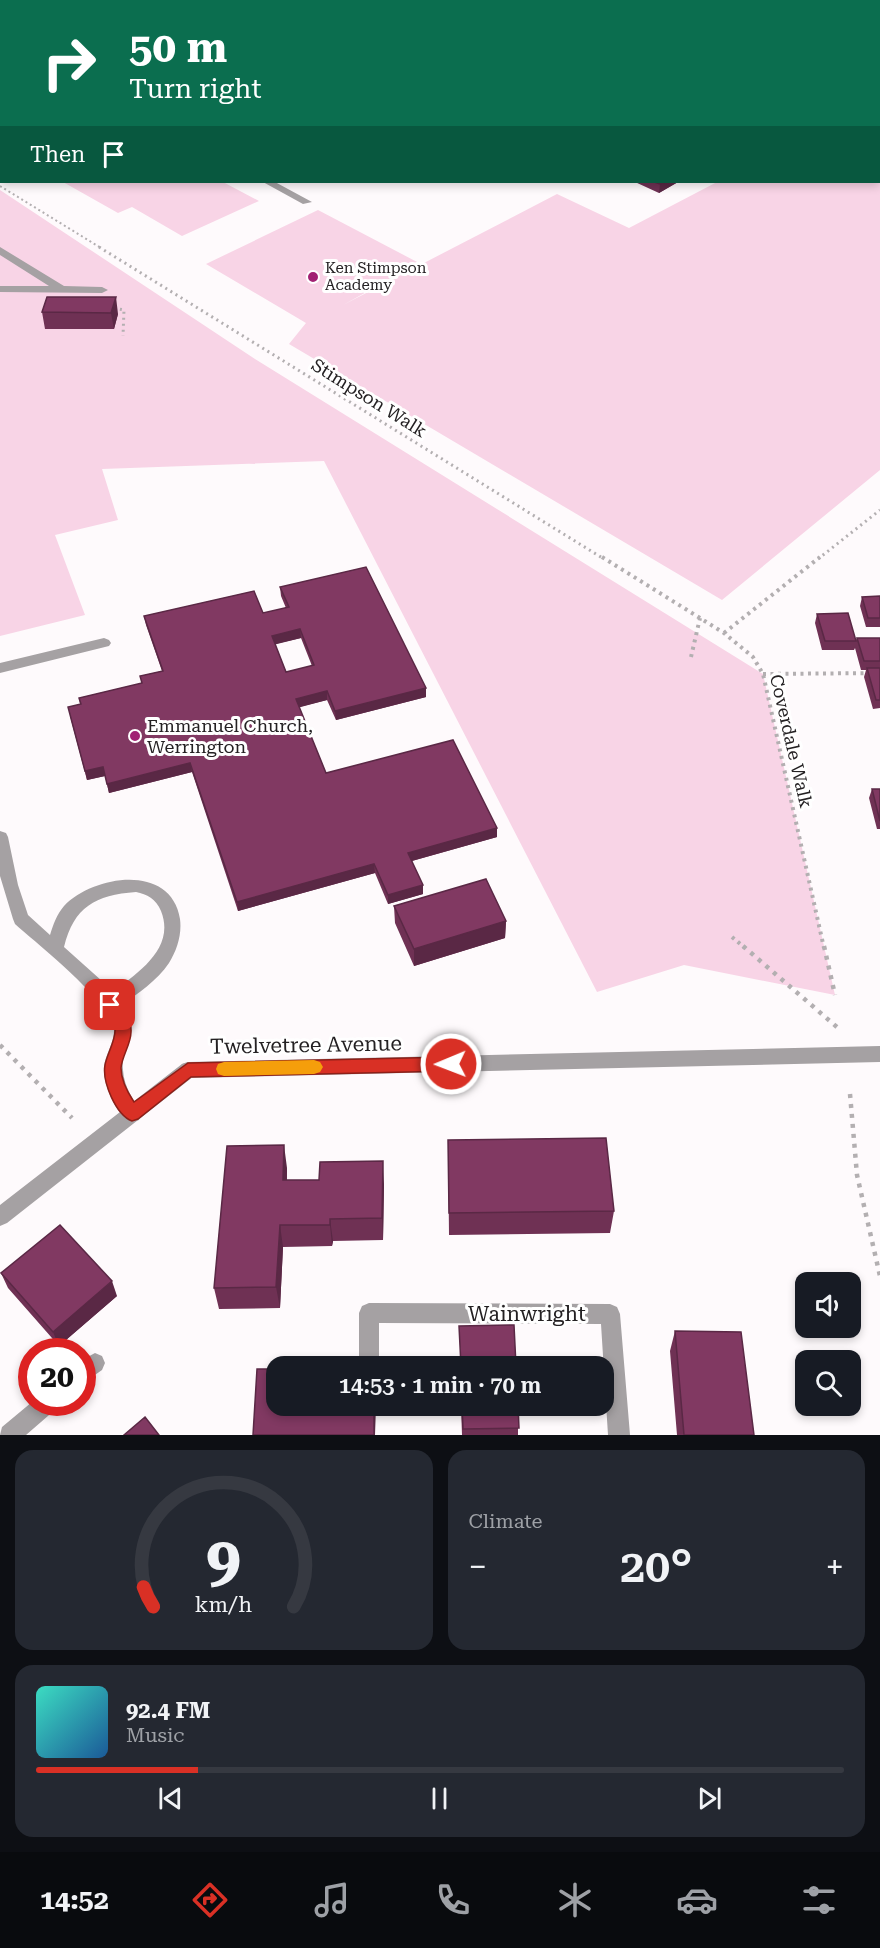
<!DOCTYPE html>
<meta charset="utf-8">
<style>
body{margin:0;font-family:"Roboto Serif",serif;background:#242831;color:#f1f3f6;height:100vh;display:flex;flex-direction:column;font-size:22px;white-space:nowrap}
*{box-sizing:border-box;margin:0}
p{font-size:20px;color:#9ea1a6}
.icon{flex:none;width:33px;height:33px;fill:none;stroke:currentColor;stroke-width:2;stroke-linecap:round;stroke-linejoin:round}
.map{position:relative;height:1435px;overflow:hidden}
.drawer{display:flex;flex-direction:column;gap:15px;padding:15px;background:#0d0f14;flex:1}
.drawer>*{flex:none}
.top-card{position:absolute;left:0px;top:0px;width:880px;height:183px;box-shadow:0 3px 9px #0003;background:#0b6e4f;color:#fff;overflow:hidden}
.buttons{position:absolute;left:795px;top:1272px;display:grid;gap:12px}
.buttons a{display:grid;place-items:center;width:66px;height:66px;border-radius:12px;background:#171b24;box-shadow:0 3px 9px #0003;font-size:30px}
.speed{position:absolute;left:18px;top:1338px;display:flex;gap:12px;font-size:30px;font-weight:700;text-align:center}
.speed>*{display:grid;place-content:center;width:78px;height:78px;border-radius:50%;background:#171b24;box-shadow:0 3px 9px #0003;line-height:1}
.speed .limit{border:9px solid #d22;background:#fff;color:#111}
.pin{position:absolute;display:grid;place-items:center;width:51px;height:51px;color:#fff;margin:-26px;border-radius:12px;box-shadow:0 3px 9px #0006}
.me{position:absolute;width:66px;margin:-33px;rotate:269deg;stroke-linejoin:round;filter:drop-shadow(0 0 4px #0008)}
.turn{display:flex;align-items:center;gap:21px;height:126px;padding:0 30px;font-size:27px}
.turn .icon{width:78px;height:78px;stroke-width:2.5}
.turn b{display:block;font-size:42px;line-height:51px}
.then{display:flex;align-items:center;height:57px;padding:0 30px;background:#0003;gap:12px;font-size:22px}
.big{font-size:45px;font-weight:600;line-height:1.1}
.drawer .tile{flex:1;display:flex;flex-direction:column;justify-content:center;gap:9px;min-width:0;padding:0 21px;border-radius:18px;background:#242831}
.drawer .dial{align-items:center;gap:0}
.dial svg{height:156px;overflow:visible;fill:none;stroke:#363941;stroke-width:7;stroke-linecap:round;text-anchor:middle}
.dial text{fill:#f1f3f6;stroke:none}
.song{display:flex;align-items:center;gap:18px}
.cover{width:72px;height:72px;border-radius:9px;background:linear-gradient(135deg,hsl(170 70% 55%),hsl(210 70% 35%))}
.played{height:6px;border-radius:3px;background:linear-gradient(90deg,#d93025 20%,#363941 20%)}
.keys{display:flex;justify-content:space-around;direction:ltr}
.heat{display:flex;justify-content:space-between;align-items:center;font-size:33px;direction:ltr}
.drawer .tiles{flex:1;display:grid;gap:15px;grid-template-columns:1fr 1fr}
.tile:last-child{grid-column:span 2}
.trip{position:absolute;left:266px;top:1356px;width:348px;height:60px;border-radius:18px;background:#171b24;box-shadow:0 3px 9px #0003;font-weight:600;line-height:60px;text-align:center}
.tab-bar{display:flex;height:96px;justify-content:space-around;align-items:center;background:#090b0e;color:#9ea1a6}
.tab-bar .icon{width:42px;height:42px}
.tab-bar .selected{color:#d93025}
.tab-bar b{font-size:27px;color:#f1f3f6}
.map>svg:first-child{display:block}
</style>
<div class="map">
<svg width="880" height="1435" viewBox="0 0 880 1435">
<rect width="100%" height="100%" fill="#fefafc"/>
<path fill="#f8d4e6" d="M880,96V470L722,600L289,344L306,323L206,264L318,210L419,263L343,305L557,194L629,228L717,182H879Z
M63,182H223L259,201L182,236L132,207L118,213Z
M0,190L255,359L763,674L835,995L684,965L597,992L324,461L102,469L118,520L55,535L85,615L0,636Z"/>
<g fill="none" stroke-linecap="round" stroke-linejoin="round">
<path stroke="#b3afb1" stroke-width="2" stroke-dasharray="2 3" stroke-linecap="butt" d="M303,0L306,2
M261,2L265,0
M0,186L101,248"/>
<path stroke="#b3afb1" stroke-width="3" stroke-dasharray="2 4" stroke-linecap="butt" d="M99,247L604,559
M114,308L124,310L123,336
M818,559L880,510"/>
<path stroke="#b3afb1" stroke-width="4" stroke-dasharray="3 4.5" stroke-linecap="butt" d="M602,557L724,633L753,657L763,674L824,948
M724,633L820,557
M691,657L700,618
M763,674L880,673
M732,937L745,948"/>
<path stroke="#b3afb1" stroke-width="4.5" stroke-dasharray="4 6" stroke-linecap="butt" d="M743,946L838,1028
M824,946L835,995
M0,1045L72,1118
M850,1094L857,1175L880,1276"/>
<path fill="#a5a1a3" fill-rule="evenodd" d="M263,182H275L312,202L303,204Z
M0,247L64,286L102,287L108,290L102,293L0,292V286H49L0,255Z
M104,638L109,640L111,643L109,646L0,673V663Z
M0,831L6,833L8,837L18,885L28,915L50,935C53,925 57,914 64,906C94,875 171,863 180,919C182,935 177,950 169,963C157,981 138,993 121,1006C142,1037 120,1043 123,1070C124,1088 134,1099 141,1114L139,1120L132,1122C116,1116 103,1084 104,1067C105,1055 114,1043 114,1031C114,1004 36,943 15,924L13,919L0,876ZM136,892C147,894 156,899 161,911C176,949 137,973 112,993L102,981L64,947C74,907 95,895 136,892Z
M880,1046V1062L188,1078L182,1076L179,1070L182,1064L188,1062Z
M95,1353L102,1356L105,1363L102,1370L82,1384V1360Z
M32,1402H59L56,1409L26,1435H0L2,1427Z"/>
<path fill="#a5a1a3" fill-rule="evenodd" d="M223,0H234L222,2Z
M2,84V90L0,91V85Z
M188,1062L194,1064L197,1070L194,1076L7,1223L0,1226V1205L182,1064Z
M369,1303L610,1304L617,1307L620,1314L630,1435H608L601,1324L379,1323V1360L377,1366H361L359,1360V1313L362,1306Z"/>
</g>
<path fill="#6f3154" fill-rule="evenodd" d="M487,0H735L739,2H484Z
M635,182H678L659,193Z
M47,297L118,314L114,329H45L42,312Z
M280,587L426,688V697L336,720L327,700L299,707L326,773L497,837L412,861L423,894L388,904L375,873L238,911L192,772L109,793L105,776L87,780L70,716L80,704L79,698L142,683L140,676L162,671L146,625L144,616L263,613L286,608L281,596ZM301,638L312,666L286,672L275,644Z
M880,596V627H866L860,606L862,597Z
M817,614L856,640L857,638H880V708L873,709L864,677L866,670H861L855,648L854,650H822L815,623Z
M872,789H880V829H877L869,798Z
M394,906L506,921L505,938L414,966L395,923Z
M448,1140L614,1211L610,1233L449,1235Z
M287,1168V1180L384,1184L383,1240L333,1241L332,1246L283,1247L280,1308L219,1309L214,1288Z
M1,1273L117,1296L59,1346L8,1288Z
M675,1331L754,1435H677L670,1351Z
M461,1406H518V1435H462Z"/>
<path fill="#5a2845" d="M2,59V75L0,76V60Z
M665,182H678L659,193L660,184Z
M116,297L118,314L114,329L111,313Z
M300,629L301,638L273,645L272,636Z
M426,688V697L336,720L335,711Z
M327,691V700L297,708L296,699Z
M190,763L192,772L109,793L107,784Z
M103,767L105,776L87,780L85,771Z
M497,828V837L408,862V853Z
M374,864L375,873L238,911L237,902Z
M423,885V894L388,904V895Z
M506,921L505,938L414,966V949Z
M284,1145L287,1168L286,1202L283,1180Z
M383,1161L384,1184L383,1240L382,1218Z
M330,1219L333,1241L332,1246L330,1225Z
M280,1225L283,1247L280,1308L276,1287Z
M112,1281L117,1296L59,1346L53,1332Z
M374,1406H376L375,1435H374Z"/>
<path fill="#813962" stroke="#5a2845" stroke-width="1.5" fill-rule="evenodd" d="M487,0H590L592,1L590,2H484Z
M604,0H735L739,2H608Z
M0,38L2,39V59L0,60Z
M654,182H665L660,184Z
M47,297H116L111,313L42,312Z
M366,567L426,688L335,711L327,691L296,699L326,773L453,740L497,828L408,853L423,885L388,895L374,864L237,902L190,763L107,784L103,767L85,771L68,707L81,704L79,698L142,683L140,676L163,671L144,616L254,591L263,613L289,607L280,587ZM300,629L314,665L286,672L272,636Z
M880,596V618H868L862,597Z
M848,613L856,641H825L817,614Z
M857,638H880V661H864Z
M867,668H880V700H876Z
M872,789H880V821Z
M486,879L506,921L414,949L394,906Z
M606,1138L614,1211L449,1213L448,1140Z
M284,1145L283,1180H319L320,1162L383,1161L382,1218L330,1219V1225H280L276,1287L214,1288L227,1146Z
M60,1225L112,1281L53,1332L1,1273Z
M514,1325L516,1366H461L459,1326Z
M675,1331L741,1332L754,1435H684Z
M257,1369H276V1406H374V1435H253Z
M462,1406H518L519,1428L463,1429Z
M145,1417L159,1435H124Z"/>
<path fill="#d93025" stroke="#8d1f18" stroke-width="1.5" d="M110,998C121,1002 132,1020 131,1032C131,1044 122,1056 121,1068C121,1080 128,1093 134,1102L188,1063L451,1057L457,1059L459,1064L457,1069L451,1071L191,1077L138,1119L132,1121C116,1115 102,1082 105,1065C107,1054 116,1040 115,1029C113,1020 106,1013 102,1005L105,1000Z"/>
<path fill="#f59e0b" d="M314,1060L320,1062L323,1067L320,1072L314,1074L224,1076L218,1074L216,1069L218,1064L224,1062Z"/>
<g fill="#a12173" stroke="#fff" stroke-width="2">
<circle cx="313" cy="277" r="6"/>
<circle cx="135" cy="736" r="6"/>
</g>
<g text-anchor="middle" stroke-width="6" stroke-linejoin="round" paint-order="stroke">
<g font-size="15" fill="#242123" stroke="#fff" text-anchor="start">
<text x="325" y="273">Ken Stimpson<tspan x="325" dy="17">Academy</tspan></text>
</g>
<g font-size="18" fill="#242123" stroke="#fff">
<text transform="translate(369 398) rotate(32)" y="6">Stimpson Walk</text>
<text transform="translate(791 741) rotate(77)" y="6">Coverdale Walk</text>
</g>
<g font-size="18" fill="#242123" stroke="#fff" text-anchor="start">
<text x="147" y="732">Emmanuel Church,<tspan x="147" dy="21">Werrington</tspan></text>
</g>
<g font-size="21" fill="#242123" stroke="#fff">
<text transform="translate(306 1045) rotate(-1)" y="7">Twelvetree Avenue</text>
<text x="527" y="1321">Wainwright</text>
</g>
</g>
</svg>
<div class="buttons">
<a><svg class="icon" aria-label="sound" viewBox="0 0 24 24"><path d="M4 9h4l5-4v14l-5-4H4zM17 9q2 3 0 6"/></svg></a>
<a><svg class="icon" aria-label="search" viewBox="0 0 24 24"><circle cx="10" cy="10" r="6"/><path d="M15 15l6 6"/></svg></a>
</div>
<div class="speed"><div class="limit">20</div></div>
<div class="pin" style="left:110px;top:1005px;background:#d93025"><svg class="icon" aria-label="arrive" viewBox="0 0 24 24"><path d="M6 21V4h12l-3 4 3 4H6"/></svg></div>
<svg class="me" style="left:451px;top:1064px" viewBox="-20 -20 40 40"><circle r="17" fill="#d93025" stroke="#fff" stroke-width="3"/><path d="M0-11L8 9 0 5-8 9z" fill="#fff"/></svg>
<div class="trip">14:53 · 1 min · 70 m</div>
<div class="top-card">
<div class="turn"><svg class="icon" aria-label="right" viewBox="0 0 24 24"><path d="M7 20v-9h11M14 6l5 5-5 5"/></svg><div><b>50 m</b>Turn right</div></div>
<div class="then">Then<svg class="icon" aria-label="arrive" viewBox="0 0 24 24"><path d="M6 21V4h12l-3 4 3 4H6"/></svg></div>
</div>
</div>
<section class="drawer">
<div class="tiles">
<div class="tile dial"><svg viewBox="0 0 100 80">
<path d="M14 69A42 42 0 1 1 86 69"/>
<path d="M14 69A42 42 0 0 1 9 59" stroke="#d93025"/>
<text x="50" y="56" font-size="32" font-weight="700">9</text>
<text x="50" y="72" font-size="11">km/h</text>
</svg></div>
<div class="tile"><p>Climate</p>
<div class="heat"><a>−</a><b class="big">20°</b><a>+</a></div>
</div>
<div class="tile">
<div class="song"><i class="cover"></i><div><b>92.4 FM</b><p>Music</p></div></div>
<div class="played"></div>
<div class="keys"><svg class="icon" aria-label="previous" viewBox="0 0 24 24"><path d="M18 5L8 12l10 7zM5 5v14"/></svg><svg class="icon" aria-label="pause" viewBox="0 0 24 24"><path d="M8 5v14M16 5v14"/></svg><svg class="icon" aria-label="next" viewBox="0 0 24 24"><path d="M6 5l10 7-10 7zM19 5v14"/></svg></div>
</div>
</div>
</section>
<nav class="tab-bar">
<b>14:52</b>
<svg class="icon selected" aria-label="directions" viewBox="0 0 24 24"><path d="M12 3l9 9-9 9-9-9zM9 14v-3h6M13 9l2 2-2 2"/></svg>
<svg class="icon" aria-label="music" viewBox="0 0 24 24"><path d="M9 18V5l10-2v13"/><circle cx="6" cy="18" r="3"/><circle cx="16" cy="16" r="3"/></svg>
<svg class="icon" aria-label="phone" viewBox="0 0 24 24"><path d="M5 4h4l2 5-3 2q2 4 5 5l2-3 5 2v4C11 20 4 13 5 4z"/></svg>
<svg class="icon" aria-label="climate" viewBox="0 0 24 24"><path d="M12 3v18M4 7l16 10M4 17L20 7"/></svg>
<svg class="icon" aria-label="car" viewBox="0 0 24 24"><path d="M5 17H2v-5l4-1 3-4h7l3 4 3 1v5h-3M9 17h6M6 11h13"/><circle cx="7" cy="17" r="2"/><circle cx="17" cy="17" r="2"/></svg>
<svg class="icon" aria-label="filters" viewBox="0 0 24 24"><path d="M4 7h16M4 17h16"/><circle cx="9" cy="7" r="2"/><circle cx="15" cy="17" r="2"/></svg>
</nav>
